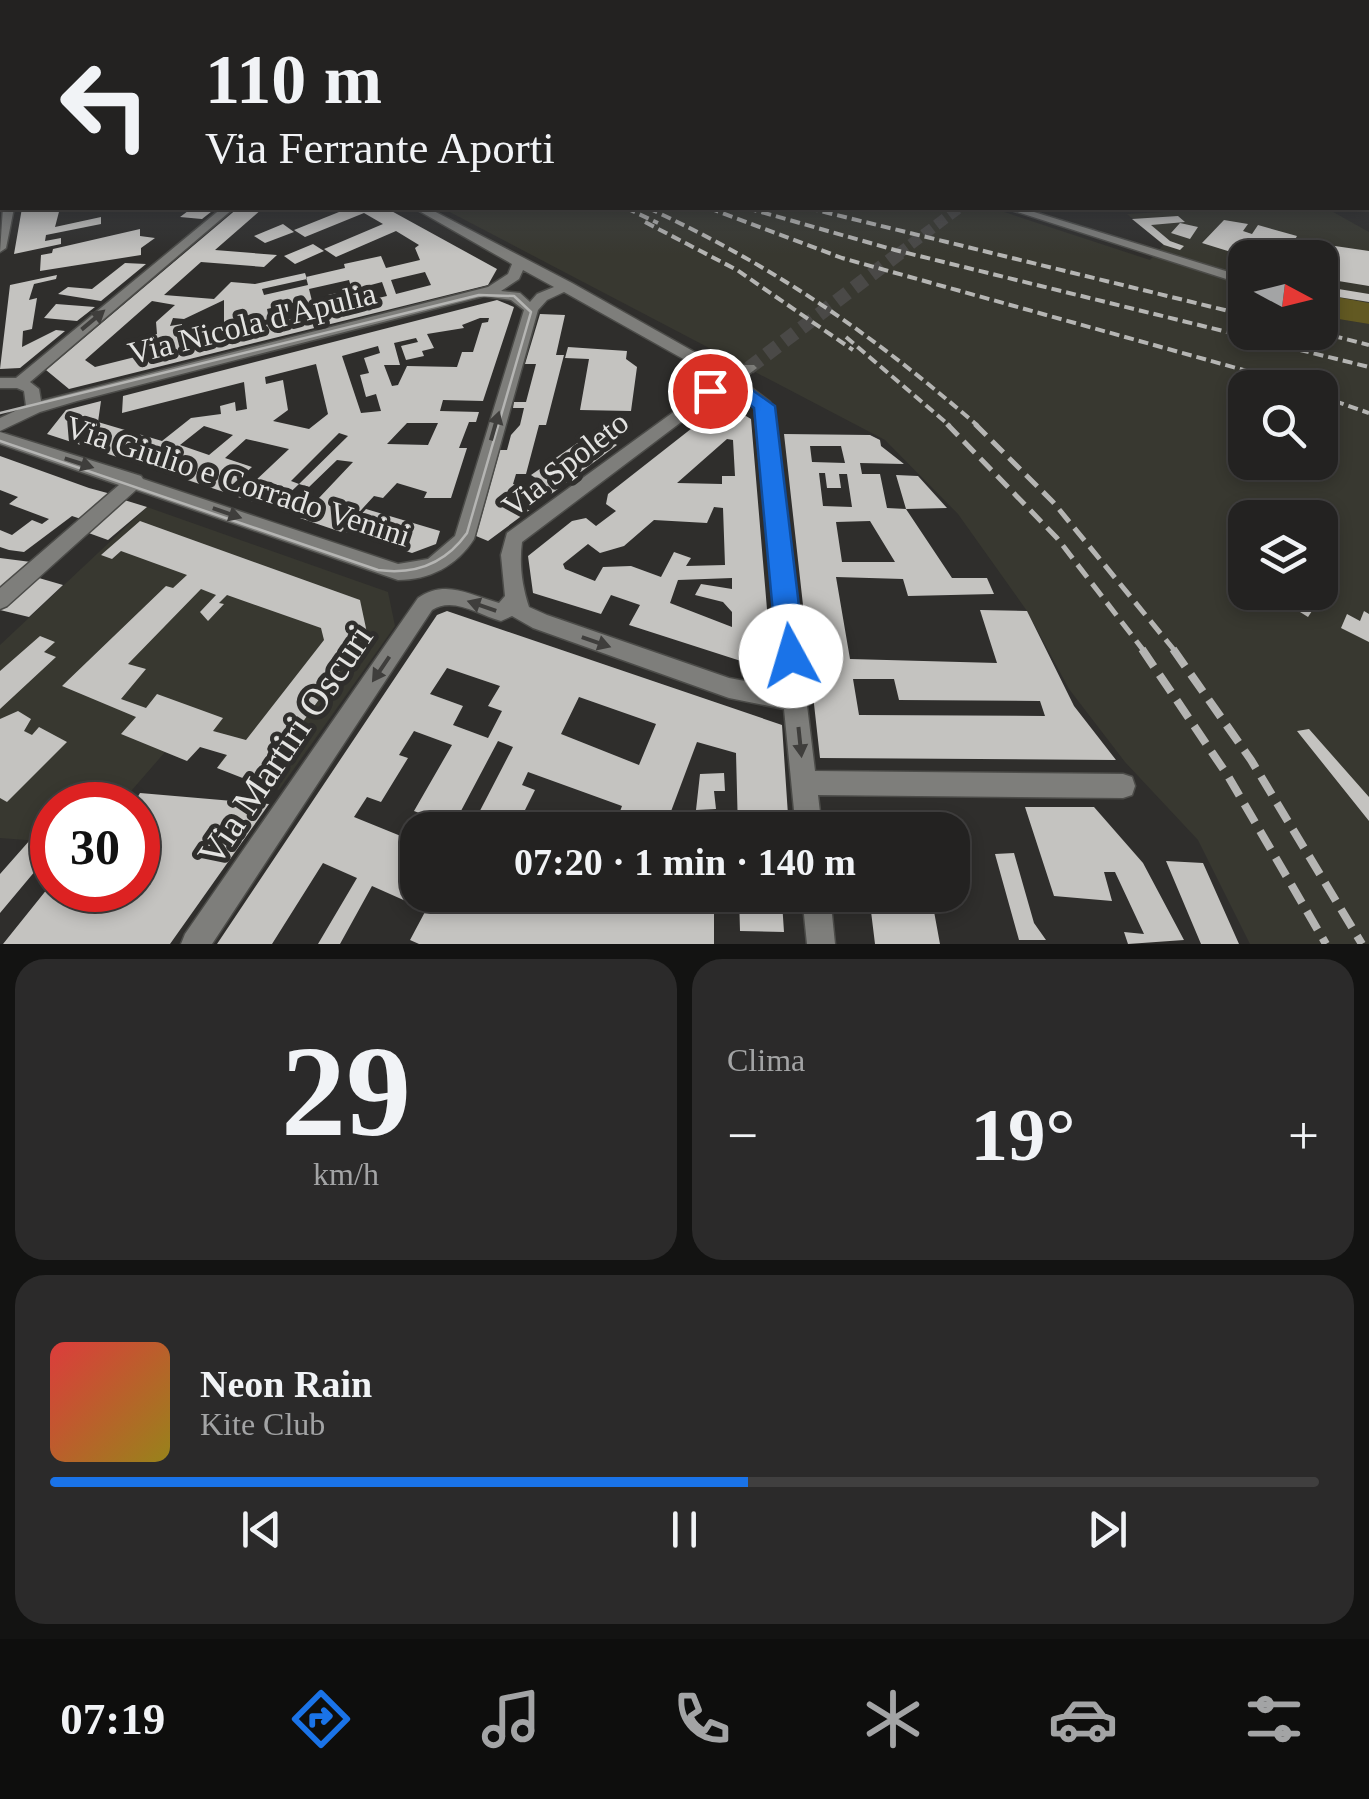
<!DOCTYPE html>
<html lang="it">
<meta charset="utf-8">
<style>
body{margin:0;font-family:Georgia,serif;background:#2b2a2a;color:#f1f3f6;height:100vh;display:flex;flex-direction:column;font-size:38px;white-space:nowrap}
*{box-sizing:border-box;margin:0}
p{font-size:32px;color:#a3a4a5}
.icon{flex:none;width:55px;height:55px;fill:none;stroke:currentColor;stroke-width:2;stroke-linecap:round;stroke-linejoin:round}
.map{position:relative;height:944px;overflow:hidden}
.details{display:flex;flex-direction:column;gap:15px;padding:15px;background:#131312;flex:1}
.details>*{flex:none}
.top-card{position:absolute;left:0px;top:0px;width:1370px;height:210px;box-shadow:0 5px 15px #0003,0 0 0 2px #403f3f;background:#232221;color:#f1f3f6;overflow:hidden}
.needle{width:65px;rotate:97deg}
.fabs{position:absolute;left:1228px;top:240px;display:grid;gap:20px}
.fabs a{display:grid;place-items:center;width:110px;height:110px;border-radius:20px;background:#232221;box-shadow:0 5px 15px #0003,0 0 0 2px #403f3f;font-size:50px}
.speed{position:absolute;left:30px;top:782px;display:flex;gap:20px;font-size:50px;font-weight:700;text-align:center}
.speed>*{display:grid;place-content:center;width:130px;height:130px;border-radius:50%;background:#232221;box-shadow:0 5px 15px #0003,0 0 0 2px #403f3f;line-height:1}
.speed .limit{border:15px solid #d22;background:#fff;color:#111}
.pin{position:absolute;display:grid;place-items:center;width:85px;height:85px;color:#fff;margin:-42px;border:5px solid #fff;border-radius:50%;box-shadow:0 2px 10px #0007}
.me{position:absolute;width:110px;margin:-55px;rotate:354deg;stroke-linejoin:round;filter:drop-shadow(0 0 8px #0008)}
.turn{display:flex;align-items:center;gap:35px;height:210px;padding:0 40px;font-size:45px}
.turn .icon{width:130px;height:130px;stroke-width:2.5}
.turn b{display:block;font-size:70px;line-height:85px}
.big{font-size:75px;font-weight:800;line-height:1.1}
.details .tile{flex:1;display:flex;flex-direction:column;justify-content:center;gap:15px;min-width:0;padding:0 35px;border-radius:30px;background:#2b2a2a}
.details .dial{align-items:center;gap:0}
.dial b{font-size:130px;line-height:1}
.song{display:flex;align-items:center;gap:30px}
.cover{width:120px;height:120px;border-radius:15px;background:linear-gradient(135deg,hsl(0 70% 55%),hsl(50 70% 35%))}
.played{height:10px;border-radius:5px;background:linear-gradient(90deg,#1a73e8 55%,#403f3f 55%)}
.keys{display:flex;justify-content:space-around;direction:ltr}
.heat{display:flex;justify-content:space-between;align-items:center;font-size:55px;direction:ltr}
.details .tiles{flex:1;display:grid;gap:15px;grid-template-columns:1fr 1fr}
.tile:last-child{grid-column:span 2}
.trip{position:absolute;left:400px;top:812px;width:570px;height:100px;border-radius:30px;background:#232221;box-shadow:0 5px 15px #0003,0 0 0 2px #403f3f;font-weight:800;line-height:100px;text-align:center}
.menu{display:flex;height:160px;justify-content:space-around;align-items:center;background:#0e0e0d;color:#a3a4a5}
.menu .icon{width:70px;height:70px}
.menu .selected{color:#1a73e8}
.menu b{font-size:45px;color:#f1f3f6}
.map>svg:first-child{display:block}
</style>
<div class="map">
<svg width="1369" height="944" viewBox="0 0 1369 944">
<rect width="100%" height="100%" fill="#2f2e2c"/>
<path fill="#383830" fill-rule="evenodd" d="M442,208H992L1150,260L1163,245L1127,214L1236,208H1326L1369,232V303L1320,294V258H1245V332H1320V316L1369,324V944H1250L1198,840L1125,762L1069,689L1027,611L958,514L885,440ZM1245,388H1320V462H1245ZM1245,518H1320V592H1245Z
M147,507L388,592L395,626L279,790L217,768L226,754L200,747L187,761L165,752L119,805H52V842L0,838V645Z"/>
<path fill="#625922" d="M1320,294L1369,303V324L1320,316Z"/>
<path fill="#c4c3c0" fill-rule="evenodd" d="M22,208H60L55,227L101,217V224L46,235L45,241L61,238V244L14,254Z
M192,208H216L202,219L180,217Z
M238,208H263L215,250L277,255L264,267L201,262L164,295L214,299L231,282L255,284L305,273L307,279L262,289L264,295L308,285L306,277L345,268L344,264L381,256L386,268L420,260L415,248L419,245L396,231L336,257L324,249L383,224L364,213L305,237L294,230L349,208H386L497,269L488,285L69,389L46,370ZM425,272L431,285L396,294L391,280ZM349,280L352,290L382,282L387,296L356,303L352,290L328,295L332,309L315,313L309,289ZM224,300V329L269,319L267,309L296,302L299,317L182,345V324L170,326L173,318L184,319ZM152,301L175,305L156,322L157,334L139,338V356L95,367L85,360Z
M1178,216L1185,222L1151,225L1170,241L1184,246L1180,250L1164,245L1132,219Z
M1224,220L1248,224L1243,231L1252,234L1258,225L1297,236L1292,245L1298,247L1295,253L1282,249L1281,252L1295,258H1249L1239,254L1243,248L1235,246L1231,252L1202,243Z
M1180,223L1198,227L1190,239L1171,233Z
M283,224L294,232L265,243L254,236Z
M140,229V236L155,238L141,248V255L40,271L41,255L52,253L53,249Z
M1301,241L1369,251V286L1320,278V258H1308Z
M313,244L324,251L295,264L284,256Z
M125,263L146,264L101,301L58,294L68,287L92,289Z
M57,275L56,279L34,284L29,300L37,298L32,329L23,331L22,347L56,330L65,331L20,368L0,369L10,285Z
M1320,286L1369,294V302L1320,294Z
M497,300L514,307L483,401L443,400L440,411L479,412L476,422H469L459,448H467L451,498H424L427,492L397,483L383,498L374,496L341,532L300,518L353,462L337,460L309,487L299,484L274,508L238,497L289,449L246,439L225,458L252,467L224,492L47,434L66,410L101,401L98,422L162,441L191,418L221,414L220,406L235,402L236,411L247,409L244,382L122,413L123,396ZM480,318H489L488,322L482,323L473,352H462L457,367L407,366L398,385L392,386L384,365H400L394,343L416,338L418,342L401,346L406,360L424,356L422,351L434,348L427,334L464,328L462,325ZM378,346L380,353L364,358L369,373L360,375L366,397L376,394L381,411L361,413L342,356ZM316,364L328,414L309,429L273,421L288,410L283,380L266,384L265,377ZM407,423H438L428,445L387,444ZM204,426L233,435L209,455L180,445ZM339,433L348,436L299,484L291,481Z
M56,304L95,307L77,321L44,318Z
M540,314L565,315L556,355H564L546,425H539L526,474H516L513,484L525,488L537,479L531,475L589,435L600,443L607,438L617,445L488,541L476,536L500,450H507L511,435L520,425L524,408H513L514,402H526L536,364H525Z
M568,347L627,351L626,359L637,367L631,411L580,410L589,359L565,358Z
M724,403L751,419L770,645L744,662L629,625L640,605L611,595L601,614L533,593L528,556L572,521L586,518L596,526L616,511L606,504L608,494ZM727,439L733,440L735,476H722V484L677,483ZM714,507L723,508L725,565L686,566L691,558L674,552L661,577L631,566L603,567L595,581L565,569L563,564L588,544L600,553L624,546L654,520L707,523ZM732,578V589L701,584L695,595L723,602L732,612V627L670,603L678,580Z
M784,434L870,435L880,440L881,446L904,464L860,463L862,474H880L887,508L906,509L896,475L918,476L947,508L906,509L952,578H987L994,594L908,596L903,579L836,577L850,659L997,663L980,610L1027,611L1074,706L1116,760L820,758ZM810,446H841L845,463L812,462ZM819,473H825L827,488H841L839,474H847L852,507L823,506ZM870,521L895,562H842L836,522ZM853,679H894L899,700L1040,701L1045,716L859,715Z
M0,456L89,488L111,494L81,519L72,516L24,552L9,550L0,547V530L12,535L32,520L42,524L49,519L9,504L18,497L0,490Z
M121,499L147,507L108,540L83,531Z
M366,509L440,531L436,544L412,553L346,532Z
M140,521L360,600L367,633L258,784L217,768L227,755L200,747L187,761L121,734L136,717L62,686L166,586L173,588L187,575L121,551L112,559L101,555ZM201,589L216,595L200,612L208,621L224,604L219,603L227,595L321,628L324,640L246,740L213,731L223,718L157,694L146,708L121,699L146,669L128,664Z
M0,558L31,562L0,589Z
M32,576L63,585L29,617L0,610V605Z
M1268,592H1295L1316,605L1308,617Z
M447,611L782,725L789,830H738L736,753L697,742L664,830H613L622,806L528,772L522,785L535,790L518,824L533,830H470L513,747L498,741L453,826L414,811L452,745L414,731L399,755L408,758L381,802L367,797L354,817L418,843V895H714V944H419L410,940L426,910L372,886L340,944H318L357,878L323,863L272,944H217L437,615ZM447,668L500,686L488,706L502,711L488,738L453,725L463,706L430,694ZM579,697L656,724L639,765L561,734Z
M1364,611L1369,614V642L1341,628L1347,614L1360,621Z
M40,636L55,642L44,652L56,657L0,709V671Z
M18,711L31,719L24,731L32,735L39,727L67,742L7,802L0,798V719Z
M1309,729L1369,797V821L1297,731Z
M724,773L725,791H714L716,809L696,810L700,774Z
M140,793L269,804L170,944H3L52,883V890H138V805H133Z
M1025,807H1094L1143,863L1184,940L1128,944L1124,932L1144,934L1115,872H1104L1112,901L1054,896Z
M30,840L52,842V876L36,870L0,913V874Z
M1014,853L1034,923L1046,940H1019L995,854Z
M1166,861L1203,863L1239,944H1201Z
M739,895H769V902H782L784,932L740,931Z
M869,895H931L940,944H875Z"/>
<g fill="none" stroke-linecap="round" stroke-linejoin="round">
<path stroke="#4a4947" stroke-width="11" stroke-dasharray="11 5" stroke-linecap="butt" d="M898,254L959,208"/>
<path stroke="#4a4947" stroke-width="14" stroke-dasharray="14 8" stroke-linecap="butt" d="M749,368L901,252"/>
<defs>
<path id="minor" d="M0,127L2,128V134L0,133Z
M1368,142H1369V148H1368Z
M3,208H14L6,248L0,252Z
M222,208H234L30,382L39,389L41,401L488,287L508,274L512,264L414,208H428L572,283L730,372L744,365H754L757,368L741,380L770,402L815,771L1123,774L1132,777L1135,786L1132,795L1123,798L818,795L822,830H796L784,709L729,698L533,628L512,616L501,621C479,615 453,596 432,610L212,944H181L185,934L418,598C446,579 469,595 499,603L505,596L501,555L507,533L719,379L564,292L547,300L538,310L474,539C457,566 429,580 398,580L136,490L7,606L0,609V588L119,485L0,444V432L141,476L143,479L398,564L428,559L455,536L524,310L511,300L484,296L77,401L40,412L0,431V418L26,406L24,391L17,388H0V378H16ZM523,270L554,287L537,294L530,302L520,293L501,291L519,279ZM729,386L754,404L782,688L729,678L547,615L529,607C522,586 519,564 522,542Z
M1005,208H1021L1245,277V285Z
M802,895H830L835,944H807Z"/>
</defs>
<use href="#minor" stroke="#4c4c49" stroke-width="3"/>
<use href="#minor" fill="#7e7e7b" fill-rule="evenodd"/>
<path stroke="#b5b5b3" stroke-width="2.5" d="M0,413L479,295L514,296L531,312L467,533C445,564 415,575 378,570L0,441"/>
<path stroke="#b5b5b3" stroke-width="4" stroke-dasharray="10 5" stroke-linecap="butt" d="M626,208L658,223
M648,208C776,267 872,334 978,426
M709,208L842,258L1308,388
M747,208L895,250L1369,367
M808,208L1245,315
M645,222L737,270L853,350
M1318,332L1369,345
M846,337L950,426
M1320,396L1369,413"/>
<path stroke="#b5b5b3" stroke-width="5" stroke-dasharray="16 8" stroke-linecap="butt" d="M947,424L1057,538L1144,651
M975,424L1053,502L1175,651"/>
<path stroke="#b5b5b3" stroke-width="8" stroke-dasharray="21 10" stroke-linecap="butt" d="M1142,649L1228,776L1326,944
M1173,649L1251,760L1362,944"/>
</g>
<defs><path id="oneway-solid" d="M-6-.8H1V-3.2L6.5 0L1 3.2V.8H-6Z" transform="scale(2.5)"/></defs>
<g fill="#3f3e3c">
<use href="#oneway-solid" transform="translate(93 320) rotate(-40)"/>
<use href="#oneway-solid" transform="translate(495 426) rotate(-74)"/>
<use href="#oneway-solid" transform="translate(79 463) rotate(18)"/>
<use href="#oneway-solid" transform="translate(227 513) rotate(19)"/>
<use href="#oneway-solid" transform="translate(482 606) rotate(-161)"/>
<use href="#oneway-solid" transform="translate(596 642) rotate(19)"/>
<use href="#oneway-solid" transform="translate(381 669) rotate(124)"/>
<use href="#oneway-solid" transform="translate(800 742) rotate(84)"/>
</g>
<linearGradient id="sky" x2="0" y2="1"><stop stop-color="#1a1918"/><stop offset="0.48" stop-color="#474c56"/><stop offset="1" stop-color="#474c56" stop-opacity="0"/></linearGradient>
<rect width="1369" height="254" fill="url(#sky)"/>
<path fill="#1a73e8" stroke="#114b97" stroke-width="2.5" d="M731,375L775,406L805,656L801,664L791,668L781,664L777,656L754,408L730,390L710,398L700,391Z"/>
<g text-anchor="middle" stroke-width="10" stroke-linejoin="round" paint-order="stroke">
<g font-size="32" fill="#e3e3e1" stroke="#2f2e2c">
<text transform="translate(252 323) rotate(-14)" y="11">Via Nicola d'Apulia</text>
<text transform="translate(565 464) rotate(-38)" y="11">Via Spoleto</text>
<text transform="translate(238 481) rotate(18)" y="11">Via Giulio e Corrado Venini</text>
</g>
<g font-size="38" fill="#e3e3e1" stroke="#2f2e2c">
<text transform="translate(285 745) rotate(-56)" y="13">Via Martiri Oscuri</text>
</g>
</g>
</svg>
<div class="fabs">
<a><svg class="needle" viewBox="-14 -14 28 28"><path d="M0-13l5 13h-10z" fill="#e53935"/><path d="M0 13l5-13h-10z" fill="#a3a4a5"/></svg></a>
<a><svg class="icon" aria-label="search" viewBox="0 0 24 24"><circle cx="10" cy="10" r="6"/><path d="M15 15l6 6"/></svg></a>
<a><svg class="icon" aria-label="layers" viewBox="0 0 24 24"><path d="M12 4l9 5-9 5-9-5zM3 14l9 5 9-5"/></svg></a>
</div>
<div class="speed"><div class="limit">30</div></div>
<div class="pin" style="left:710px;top:391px;background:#d93025"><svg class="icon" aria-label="arrive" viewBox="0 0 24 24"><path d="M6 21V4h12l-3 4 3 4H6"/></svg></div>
<svg class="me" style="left:791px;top:656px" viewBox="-20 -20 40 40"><circle r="19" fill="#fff"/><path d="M0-13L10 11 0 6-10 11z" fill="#1a73e8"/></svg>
<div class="trip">07:20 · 1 min · 140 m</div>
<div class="top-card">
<div class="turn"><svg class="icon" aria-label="left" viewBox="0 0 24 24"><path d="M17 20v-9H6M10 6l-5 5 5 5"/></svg><div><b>110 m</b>Via Ferrante Aporti</div></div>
</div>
</div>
<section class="details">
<div class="tiles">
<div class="tile dial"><b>29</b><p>km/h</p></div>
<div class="tile"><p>Clima</p>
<div class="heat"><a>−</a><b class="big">19°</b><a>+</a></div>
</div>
<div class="tile">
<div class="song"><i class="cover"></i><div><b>Neon Rain</b><p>Kite Club</p></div></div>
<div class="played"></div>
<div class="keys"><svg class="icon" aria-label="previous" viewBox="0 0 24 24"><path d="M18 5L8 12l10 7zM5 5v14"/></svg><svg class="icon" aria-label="pause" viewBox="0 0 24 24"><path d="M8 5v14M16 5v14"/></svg><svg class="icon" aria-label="next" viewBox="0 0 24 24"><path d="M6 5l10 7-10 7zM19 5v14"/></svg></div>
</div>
</div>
</section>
<nav class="menu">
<b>07:19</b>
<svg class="icon selected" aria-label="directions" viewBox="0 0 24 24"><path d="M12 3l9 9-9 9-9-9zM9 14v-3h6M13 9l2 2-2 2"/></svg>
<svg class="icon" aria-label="music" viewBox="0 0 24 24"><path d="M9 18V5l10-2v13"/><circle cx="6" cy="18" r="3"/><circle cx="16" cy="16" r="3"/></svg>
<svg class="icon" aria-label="phone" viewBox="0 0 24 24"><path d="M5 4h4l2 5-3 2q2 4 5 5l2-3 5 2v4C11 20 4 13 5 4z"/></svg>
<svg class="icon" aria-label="climate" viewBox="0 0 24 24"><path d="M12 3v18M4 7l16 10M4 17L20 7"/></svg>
<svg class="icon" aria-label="car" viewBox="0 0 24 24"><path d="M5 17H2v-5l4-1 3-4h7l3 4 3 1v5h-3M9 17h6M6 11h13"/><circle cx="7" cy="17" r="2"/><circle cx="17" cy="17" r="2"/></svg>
<svg class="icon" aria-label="filters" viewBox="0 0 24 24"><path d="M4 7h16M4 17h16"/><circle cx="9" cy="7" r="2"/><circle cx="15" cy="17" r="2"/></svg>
</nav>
